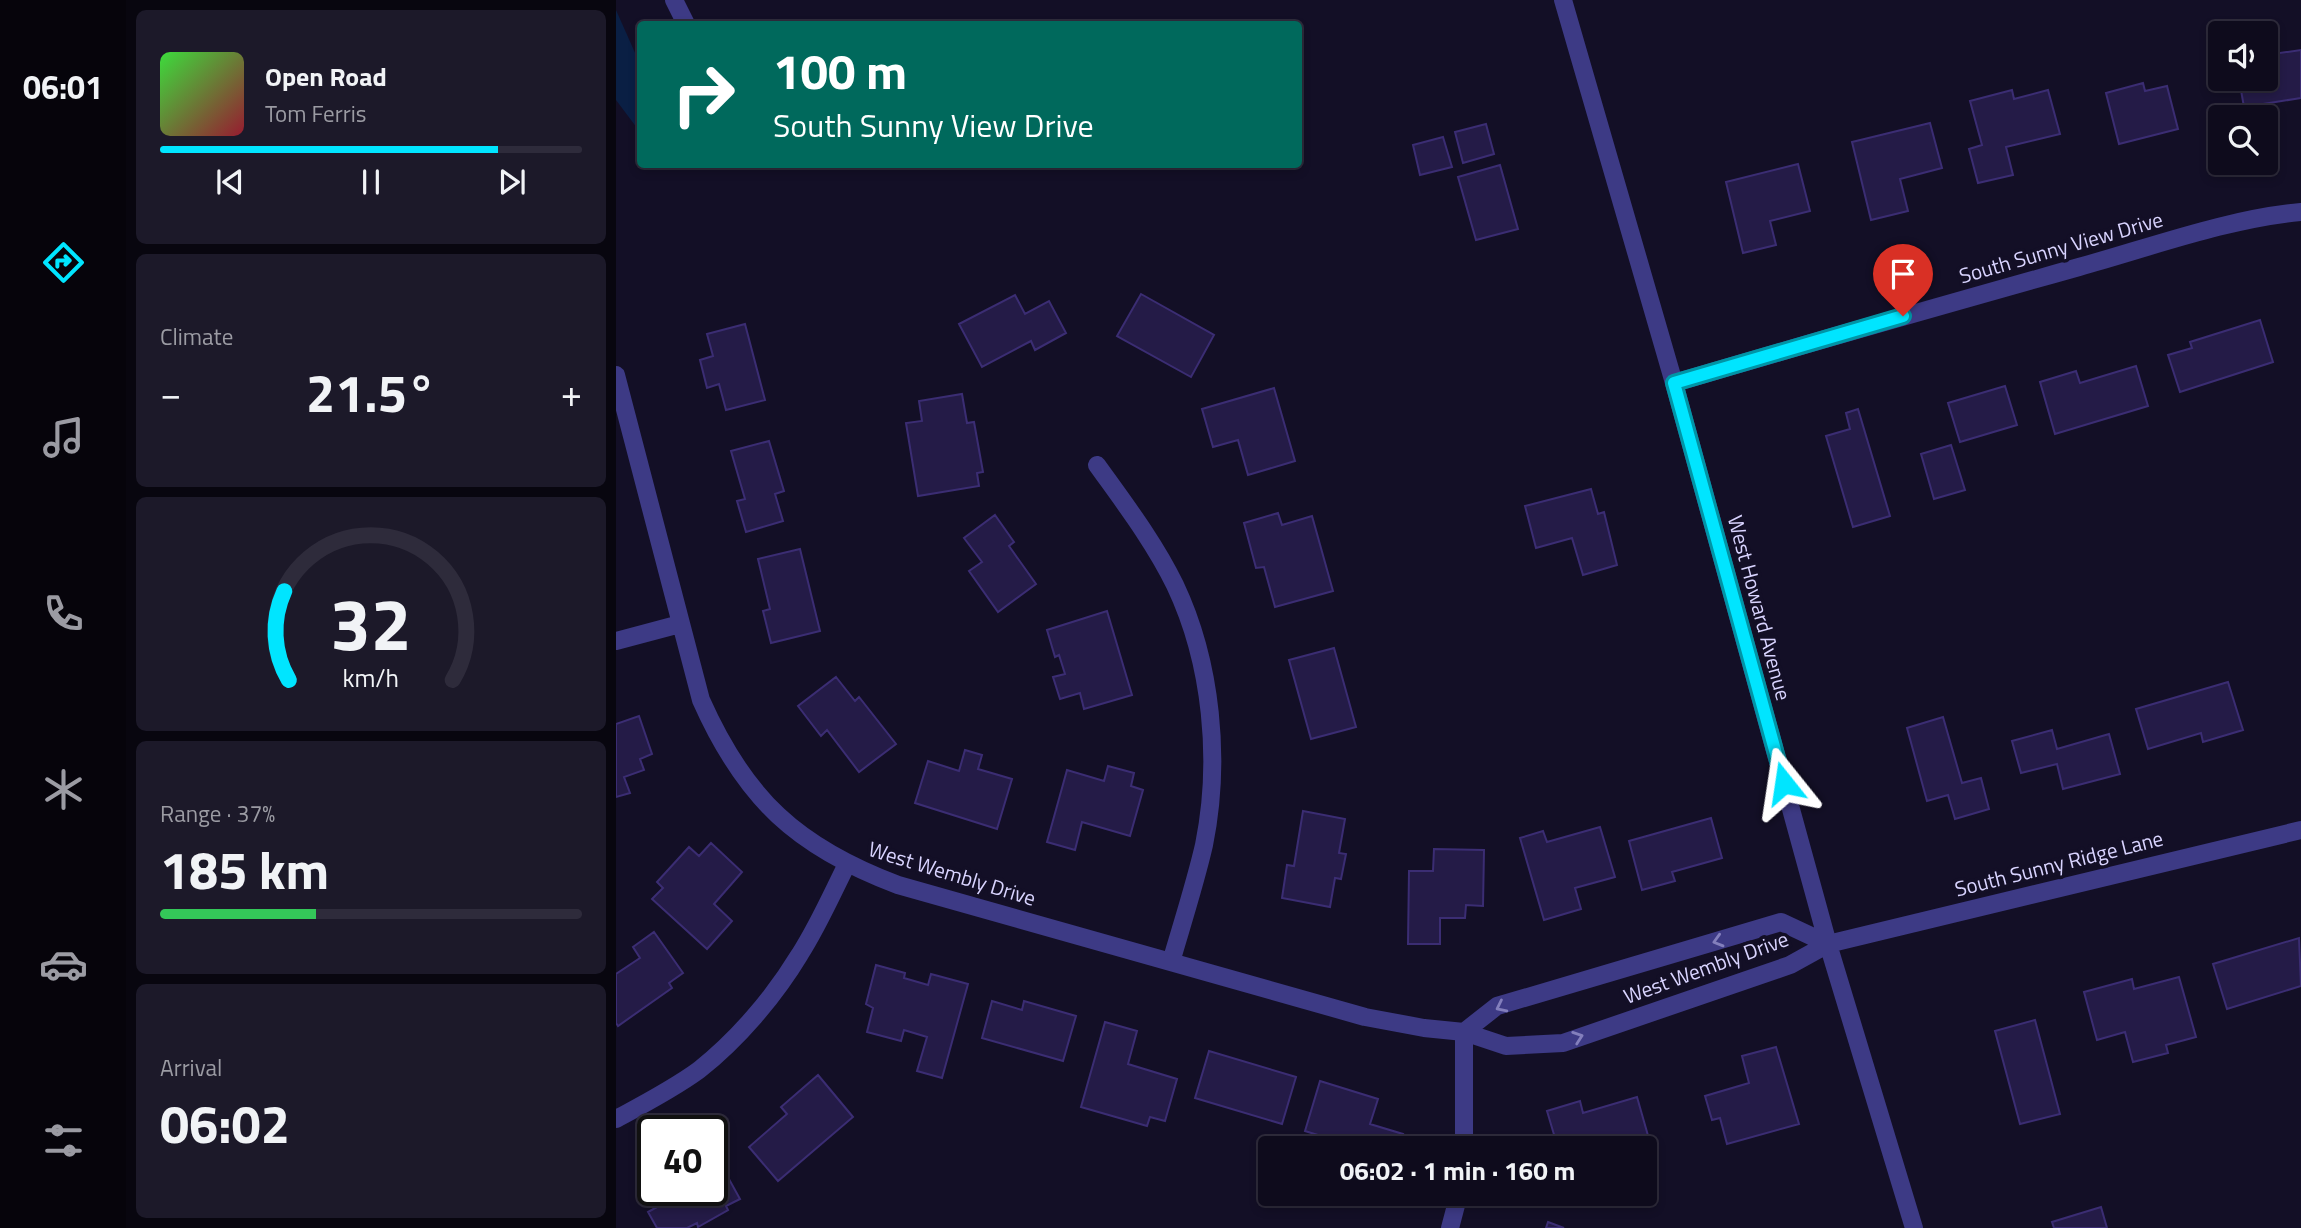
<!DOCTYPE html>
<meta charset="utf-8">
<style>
body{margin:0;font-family:"Titillium Web",sans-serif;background:#1c1929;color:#f1f3f6;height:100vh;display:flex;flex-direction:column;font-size:26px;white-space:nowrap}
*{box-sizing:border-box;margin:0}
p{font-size:23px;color:#9b9ba3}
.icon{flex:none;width:38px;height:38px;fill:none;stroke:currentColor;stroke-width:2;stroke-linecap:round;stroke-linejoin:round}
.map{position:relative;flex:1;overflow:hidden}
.panel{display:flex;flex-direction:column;gap:10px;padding:10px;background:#08060f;width:490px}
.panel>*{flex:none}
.banner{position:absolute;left:21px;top:21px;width:665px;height:147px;border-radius:7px;box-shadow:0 4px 10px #0003,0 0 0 2px #2e2b3b;background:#00695c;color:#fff;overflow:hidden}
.controls{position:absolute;left:1592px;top:21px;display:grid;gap:14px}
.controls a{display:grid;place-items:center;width:70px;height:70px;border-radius:7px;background:#0e0b1c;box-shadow:0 4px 10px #0003,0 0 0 2px #2e2b3b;font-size:35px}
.speed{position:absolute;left:21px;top:1115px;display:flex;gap:14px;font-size:35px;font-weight:700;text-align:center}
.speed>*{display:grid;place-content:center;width:91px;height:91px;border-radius:50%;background:#0e0b1c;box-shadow:0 4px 10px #0003,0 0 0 2px #2e2b3b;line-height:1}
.speed .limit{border:4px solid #111;border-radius:10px;background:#fff;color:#111}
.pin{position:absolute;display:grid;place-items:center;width:60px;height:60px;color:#fff;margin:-72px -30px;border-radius:50% 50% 50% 0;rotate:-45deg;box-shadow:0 0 7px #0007}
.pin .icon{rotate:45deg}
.me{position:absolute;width:77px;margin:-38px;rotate:345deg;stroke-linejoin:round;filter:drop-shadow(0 0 5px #0008)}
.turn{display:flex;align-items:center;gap:24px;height:147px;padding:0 21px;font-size:32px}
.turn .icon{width:91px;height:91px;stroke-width:2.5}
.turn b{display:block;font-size:49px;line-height:60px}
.big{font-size:52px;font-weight:700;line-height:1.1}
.panel .tile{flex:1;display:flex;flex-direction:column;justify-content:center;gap:10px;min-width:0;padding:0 24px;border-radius:10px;background:#1c1929}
.panel .dial{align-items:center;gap:0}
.dial svg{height:182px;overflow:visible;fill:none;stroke:#2e2b3b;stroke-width:7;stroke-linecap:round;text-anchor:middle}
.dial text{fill:#f1f3f6;stroke:none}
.song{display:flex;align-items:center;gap:21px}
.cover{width:84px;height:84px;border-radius:10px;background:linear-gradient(135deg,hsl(120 70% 55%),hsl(350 70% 35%))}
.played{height:7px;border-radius:4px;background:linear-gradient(90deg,#00e5ff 80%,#2e2b3b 80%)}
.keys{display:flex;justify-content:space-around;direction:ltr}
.heat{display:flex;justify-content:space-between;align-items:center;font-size:38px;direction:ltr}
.charge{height:10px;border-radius:5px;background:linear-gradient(90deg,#34c759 37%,#2e2b3b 0)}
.trip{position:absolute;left:642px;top:1136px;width:399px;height:70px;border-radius:7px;background:#0e0b1c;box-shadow:0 4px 10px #0003,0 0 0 2px #2e2b3b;font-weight:700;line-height:70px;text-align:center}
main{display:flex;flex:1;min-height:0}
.menu{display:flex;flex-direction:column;width:126px;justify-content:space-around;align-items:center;background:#06040b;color:#9b9ba3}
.menu .icon{width:49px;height:49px}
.menu .selected{color:#00e5ff}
.menu b{font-size:32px;color:#f1f3f6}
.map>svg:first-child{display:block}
</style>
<main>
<nav class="menu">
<b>06:01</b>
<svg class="icon selected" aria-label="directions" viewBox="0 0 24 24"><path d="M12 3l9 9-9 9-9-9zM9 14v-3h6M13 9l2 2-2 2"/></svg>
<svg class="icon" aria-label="music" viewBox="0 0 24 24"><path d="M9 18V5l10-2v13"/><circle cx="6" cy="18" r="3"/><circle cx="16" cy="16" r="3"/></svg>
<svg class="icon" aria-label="phone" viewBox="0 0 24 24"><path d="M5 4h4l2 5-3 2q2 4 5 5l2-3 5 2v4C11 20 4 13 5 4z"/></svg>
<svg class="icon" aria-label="climate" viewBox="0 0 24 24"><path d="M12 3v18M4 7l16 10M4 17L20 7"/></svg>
<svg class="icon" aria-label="car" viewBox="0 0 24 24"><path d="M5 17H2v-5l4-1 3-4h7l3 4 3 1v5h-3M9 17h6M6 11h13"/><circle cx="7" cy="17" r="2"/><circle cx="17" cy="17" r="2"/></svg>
<svg class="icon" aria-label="filters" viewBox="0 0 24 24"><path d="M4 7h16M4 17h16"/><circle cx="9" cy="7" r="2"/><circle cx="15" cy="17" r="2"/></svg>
</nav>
<section class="panel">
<div class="tile">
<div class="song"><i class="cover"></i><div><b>Open Road</b><p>Tom Ferris</p></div></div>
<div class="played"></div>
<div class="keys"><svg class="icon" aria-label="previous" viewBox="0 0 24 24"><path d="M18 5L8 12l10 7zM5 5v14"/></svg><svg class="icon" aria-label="pause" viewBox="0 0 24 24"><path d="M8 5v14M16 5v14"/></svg><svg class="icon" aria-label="next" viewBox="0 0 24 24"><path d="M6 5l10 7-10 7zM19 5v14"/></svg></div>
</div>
<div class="tile"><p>Climate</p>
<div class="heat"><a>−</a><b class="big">21.5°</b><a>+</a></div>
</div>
<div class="tile dial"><svg viewBox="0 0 100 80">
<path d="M14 69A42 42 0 1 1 86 69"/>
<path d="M14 69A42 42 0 0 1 12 30" stroke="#00e5ff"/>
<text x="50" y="56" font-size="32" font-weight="700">32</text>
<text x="50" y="72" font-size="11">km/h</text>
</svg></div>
<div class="tile"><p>Range · 37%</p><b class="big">185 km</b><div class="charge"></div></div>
<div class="tile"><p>Arrival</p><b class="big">06:02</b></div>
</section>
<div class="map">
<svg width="1685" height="1228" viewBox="0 0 1685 1228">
<rect width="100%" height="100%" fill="#130f26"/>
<path fill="#0a1f44" d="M0,10L24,64V132L0,100Z"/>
<path fill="#241b47" stroke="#3b2d73" stroke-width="2" d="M1685,50V98L1628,107L1623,79H1650V55Z
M1527,83L1529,91L1551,86L1562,129L1503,144L1490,93Z
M1396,90L1398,99L1432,90L1444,134L1390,147L1397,175L1362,183L1353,149L1366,145L1354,101Z
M1314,123L1326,168L1284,179L1292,211L1255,220L1236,142Z
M870,124L878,154L847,163L839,132Z
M827,137L836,167L804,175L797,145Z
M1182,164L1194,211L1154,221L1160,245L1127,253L1110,182Z
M884,165L902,229L860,240L842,177Z
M525,294L598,335L575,377L501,336Z
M399,295L409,314L433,301L450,333L419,350L415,341L366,367L343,324Z
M1644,320L1657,362L1564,392L1552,355L1576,348L1574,342Z
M129,324L149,400L110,410L103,384L91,388L84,360L97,356L91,334Z
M1520,366L1532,406L1439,434L1424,382L1460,371L1464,383Z
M1389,386L1401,425L1344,442L1332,403Z
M658,388L679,461L632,475L622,440L597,447L586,409Z
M346,394L351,423L358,422L367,472L361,473L363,486L302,496L290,423L306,421L303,401Z
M1242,409L1274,516L1237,527L1210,436L1234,429L1230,413Z
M153,441L168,491L159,494L167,521L130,532L121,501L129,499L115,451Z
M1335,445L1349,490L1318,499L1305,454Z
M975,489L982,514L988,512L1001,565L967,575L956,538L920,548L909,506Z
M662,513L666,525L696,516L717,591L659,607L648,567L640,568L628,523Z
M379,515L398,542L393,546L420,584L382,612L353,571L366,562L348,538Z
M184,549L204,631L155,643L147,611L154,609L142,559Z
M491,611L516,695L468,709L464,693L444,699L437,677L449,674L443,655L439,657L431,630Z
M718,648L740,727L695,739L673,660Z
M220,677L239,701L243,697L280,744L243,772L211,730L205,736L182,706Z
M1612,682L1627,730L1587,742L1585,733L1532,749L1520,709Z
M23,716L36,754L24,759L28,770L8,777L14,793L0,797V724Z
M1327,717L1346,783L1365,778L1373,809L1339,819L1332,795L1311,801L1291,728Z
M1436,730L1441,749L1493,734L1504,774L1447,789L1441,764L1405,773L1396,741Z
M349,750L366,755L362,769L396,779L381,829L299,803L312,761L343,771Z
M492,766L518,773L515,786L527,790L514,836L466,822L459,850L431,842L451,770L488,781Z
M687,811L729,819L723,853L730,854L725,879L719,878L714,907L666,898L671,865L678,866Z
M1095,818L1106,858L1056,872L1059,881L1026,890L1013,841Z
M984,827L999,877L959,888L965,909L928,920L904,838L927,831L931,842Z
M95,843L126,872L98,904L116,921L91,949L36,899L47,888L41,882L73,847L83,856Z
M818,849L868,850L867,906L850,905L849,918H824V944H792L793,871H817Z
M38,932L67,973L53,983L56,988L2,1026L0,1023V974L24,958L17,947Z
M1683,938L1685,986L1611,1009L1597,964Z
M260,965L289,973L288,978L312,985L315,974L352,984L326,1078L301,1071L311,1037L288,1030L285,1041L251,1032L257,1008L250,1004Z
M1563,977L1580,1037L1550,1045L1552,1053L1517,1062L1509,1032L1481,1040L1468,992L1516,979L1518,989Z
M376,1001L406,1010L408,1001L460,1016L447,1061L366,1038Z
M1419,1020L1444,1114L1404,1124L1379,1031Z
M489,1022L521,1031L512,1064L561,1079L549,1121L534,1117L531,1126L465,1107Z
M1160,1047L1183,1124L1111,1144L1104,1118L1096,1120L1089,1096L1133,1083L1126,1056Z
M593,1051L680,1077L666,1124L579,1098Z
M202,1075L237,1117L162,1181L133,1147L171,1114L165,1107Z
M704,1081L762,1099L754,1124L787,1134L782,1148H744L689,1131Z
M1021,1097L1033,1139L1002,1148H942L931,1111L964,1101L967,1113Z
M103,1161L124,1199L110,1206L112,1210L82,1227L81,1223L71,1228H41L32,1212L52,1201L46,1190H96V1165Z
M1485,1207L1491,1228H1438L1436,1222Z
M932,1222L948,1228H930Z"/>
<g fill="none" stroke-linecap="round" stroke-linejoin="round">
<path stroke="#3d3a85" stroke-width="18" d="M58,0L70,24
M947,0L1058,383L1212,944L1298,1228
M0,375L85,700C129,799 181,847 282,885L749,1017L808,1028L848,1032L890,1046L947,1043L1174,965L1212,944L1685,830
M1058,383C1193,343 1328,305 1463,267C1532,248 1614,218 1685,212
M481,465C509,504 538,542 559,585C596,663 605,761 588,845C579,884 566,924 555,962
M0,641L64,624
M848,1032L881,1006L1165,922L1212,944
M0,1119C28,1104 57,1089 83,1070C122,1039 158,997 184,954C202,926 216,894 231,864
M848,1148V1032
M834,1228L843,1194"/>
</g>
<defs><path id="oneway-chevron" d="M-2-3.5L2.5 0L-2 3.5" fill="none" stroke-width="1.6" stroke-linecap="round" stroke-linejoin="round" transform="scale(1.75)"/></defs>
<g stroke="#837fbc">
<use href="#oneway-chevron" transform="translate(1102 941) rotate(164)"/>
<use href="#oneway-chevron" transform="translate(885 1007) rotate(154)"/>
<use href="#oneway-chevron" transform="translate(962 1037) rotate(-19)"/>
</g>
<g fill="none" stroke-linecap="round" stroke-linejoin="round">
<defs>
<path id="route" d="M1168,783L1058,383L1287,316"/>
</defs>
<use href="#route" stroke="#0095a6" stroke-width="18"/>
<use href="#route" stroke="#00e5ff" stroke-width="12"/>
</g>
<g text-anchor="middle" stroke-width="7" stroke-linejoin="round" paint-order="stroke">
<g font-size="21" fill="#d9d4ff" stroke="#130f26">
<text transform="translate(1445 248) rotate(-16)" y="7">South Sunny View Drive</text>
<text transform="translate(1143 608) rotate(75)" y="7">West Howard Avenue</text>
<text transform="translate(1443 864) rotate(-14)" y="7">South Sunny Ridge Lane</text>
<text transform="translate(336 874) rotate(17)" y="7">West Wembly Drive</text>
<text transform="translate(1090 968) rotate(-20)" y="7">West Wembly Drive</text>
</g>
</g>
</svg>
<div class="controls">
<a><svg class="icon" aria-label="sound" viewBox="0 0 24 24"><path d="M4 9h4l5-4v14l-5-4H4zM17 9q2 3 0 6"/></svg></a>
<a><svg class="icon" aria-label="search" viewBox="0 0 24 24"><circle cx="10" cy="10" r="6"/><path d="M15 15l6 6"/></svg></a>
</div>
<div class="speed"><div class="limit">40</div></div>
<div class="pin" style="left:1287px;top:316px;background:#d93025"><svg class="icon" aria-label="arrive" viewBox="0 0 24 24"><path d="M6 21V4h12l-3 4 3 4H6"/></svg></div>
<svg class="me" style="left:1168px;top:783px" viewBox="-20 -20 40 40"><path d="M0-17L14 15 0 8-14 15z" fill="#00e5ff" stroke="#fff" stroke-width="4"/></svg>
<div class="trip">06:02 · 1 min · 160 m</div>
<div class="banner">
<div class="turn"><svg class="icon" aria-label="right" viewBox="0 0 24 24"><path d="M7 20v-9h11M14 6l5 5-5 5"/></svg><div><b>100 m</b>South Sunny View Drive</div></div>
</div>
</div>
</main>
